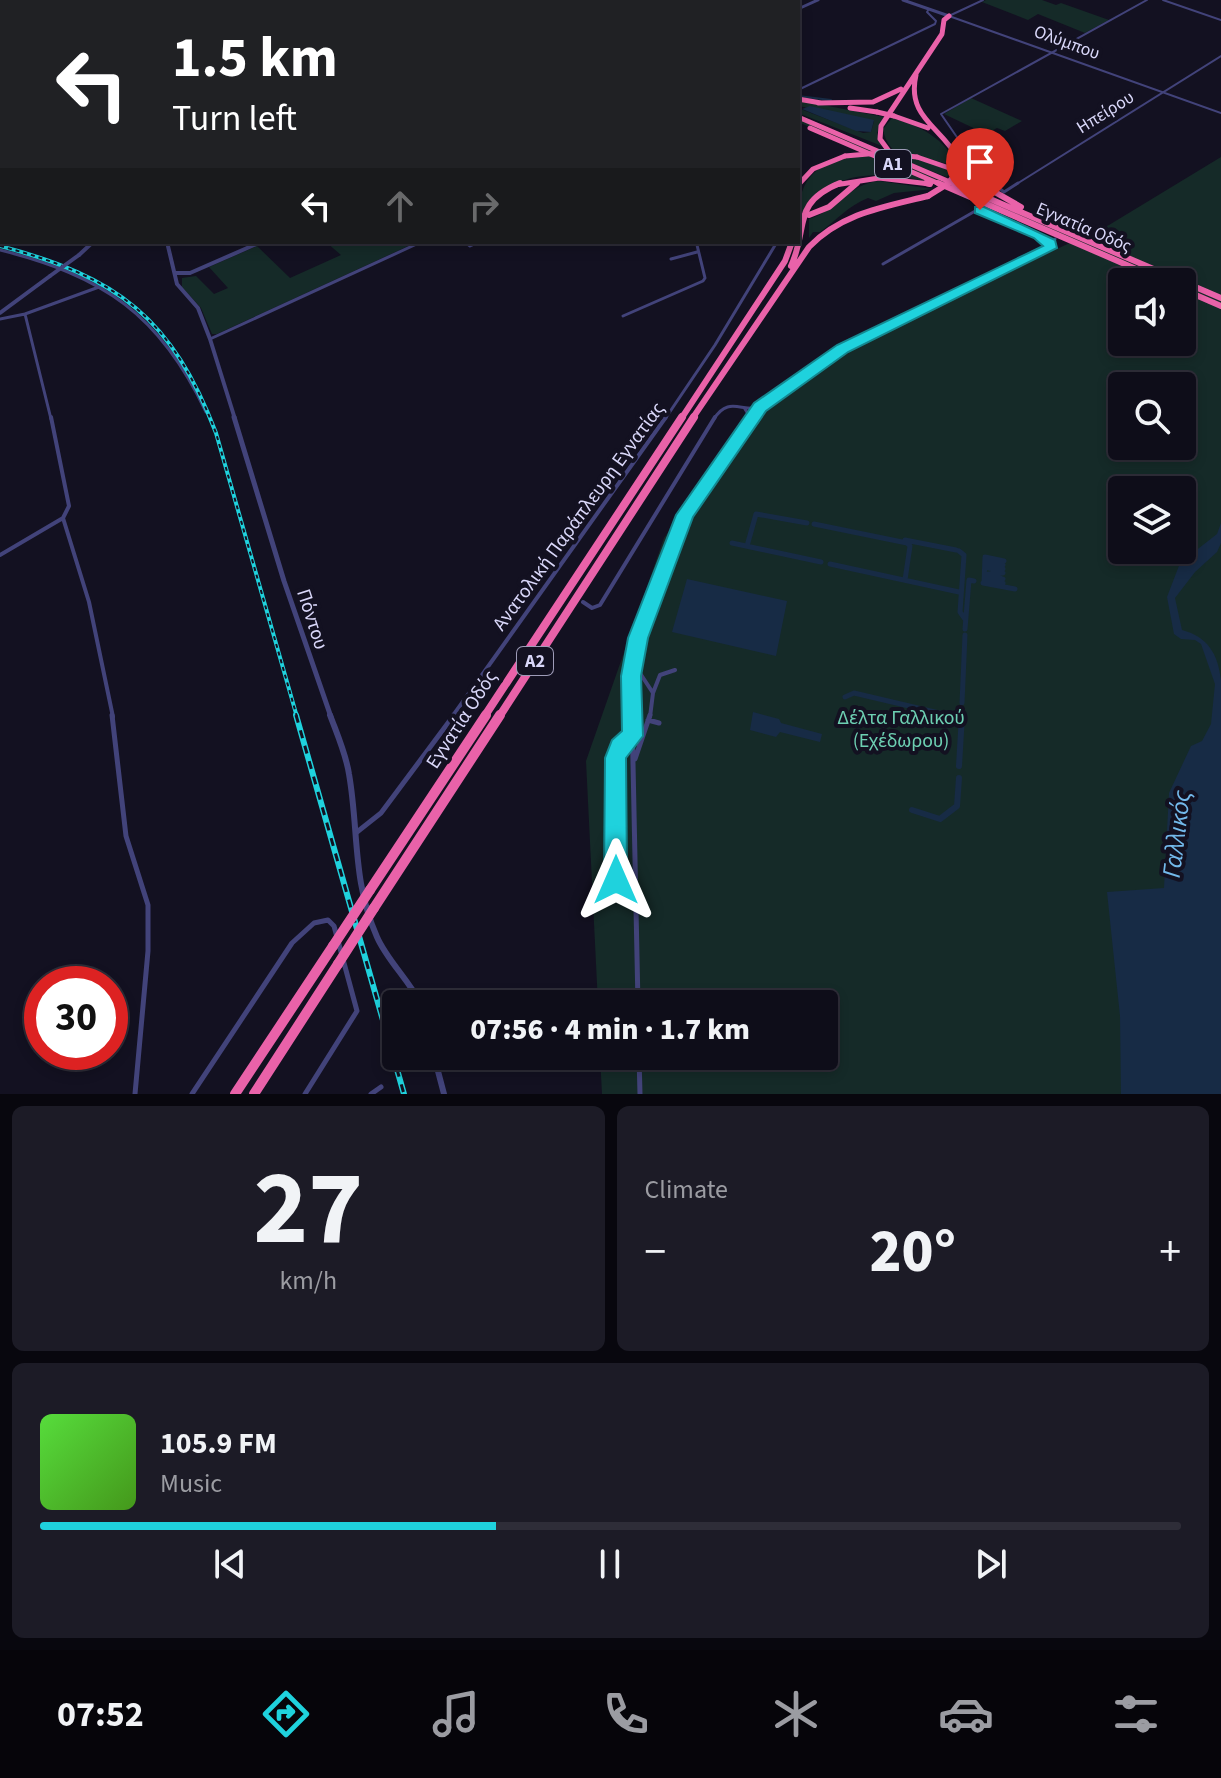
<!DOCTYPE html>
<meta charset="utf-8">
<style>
body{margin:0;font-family:"Source Sans 3",sans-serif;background:#1c1b26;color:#f1f3f6;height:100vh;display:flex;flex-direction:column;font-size:30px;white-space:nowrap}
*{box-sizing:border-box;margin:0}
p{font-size:26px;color:#9b9ca2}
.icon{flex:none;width:44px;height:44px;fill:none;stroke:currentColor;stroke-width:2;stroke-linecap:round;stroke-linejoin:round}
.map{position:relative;height:1094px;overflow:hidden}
.sheet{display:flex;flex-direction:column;gap:12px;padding:12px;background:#08070e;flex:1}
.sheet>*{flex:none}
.guide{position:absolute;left:0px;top:0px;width:800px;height:244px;box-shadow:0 4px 12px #0003,0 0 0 2px #2e2d38;background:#202124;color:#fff;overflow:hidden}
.buttons{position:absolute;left:1108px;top:268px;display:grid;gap:16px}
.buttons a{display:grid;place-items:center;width:88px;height:88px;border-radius:8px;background:#0e0d19;box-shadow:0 4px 12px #0003,0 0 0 2px #2e2d38;font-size:40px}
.speed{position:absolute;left:24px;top:966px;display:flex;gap:16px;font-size:40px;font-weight:700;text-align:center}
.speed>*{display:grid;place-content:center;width:104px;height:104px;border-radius:50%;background:#0e0d19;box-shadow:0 4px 12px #0003,0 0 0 2px #2e2d38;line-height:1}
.speed .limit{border:12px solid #d22;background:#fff;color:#111}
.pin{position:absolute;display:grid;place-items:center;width:68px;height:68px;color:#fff;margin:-82px -34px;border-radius:50% 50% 50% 0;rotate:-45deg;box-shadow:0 0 8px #0007}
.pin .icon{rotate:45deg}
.me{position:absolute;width:88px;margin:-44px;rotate:0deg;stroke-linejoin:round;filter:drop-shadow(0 0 6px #0008)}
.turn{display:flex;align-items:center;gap:28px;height:168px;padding:0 40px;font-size:36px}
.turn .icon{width:104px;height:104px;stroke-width:2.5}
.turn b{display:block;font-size:56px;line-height:68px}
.lanes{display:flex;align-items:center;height:76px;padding:0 40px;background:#0003;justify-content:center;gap:40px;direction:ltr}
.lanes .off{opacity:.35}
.big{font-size:60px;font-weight:800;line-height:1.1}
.sheet .card{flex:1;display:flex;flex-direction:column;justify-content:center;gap:12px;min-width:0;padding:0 28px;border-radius:12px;background:#1c1b26}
.sheet .dial{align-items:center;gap:0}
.dial b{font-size:104px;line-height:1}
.song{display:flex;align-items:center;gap:24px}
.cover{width:96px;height:96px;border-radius:12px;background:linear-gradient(135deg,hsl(110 70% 55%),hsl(100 70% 35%))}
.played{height:8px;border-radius:4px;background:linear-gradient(90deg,#1fd2dd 40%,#2e2d38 40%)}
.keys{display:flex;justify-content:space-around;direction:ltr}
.heat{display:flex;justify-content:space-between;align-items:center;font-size:44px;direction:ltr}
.sheet .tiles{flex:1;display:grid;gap:12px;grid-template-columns:1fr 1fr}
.card:last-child{grid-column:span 2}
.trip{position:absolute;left:382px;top:990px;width:456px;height:80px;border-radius:8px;background:#0e0d19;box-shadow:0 4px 12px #0003,0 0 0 2px #2e2d38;font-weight:800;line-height:80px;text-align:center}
.tabs{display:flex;height:128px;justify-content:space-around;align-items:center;background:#06050a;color:#9b9ca2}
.tabs .icon{width:56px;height:56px}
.tabs .selected{color:#1fd2dd}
.tabs b{font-size:36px;color:#f1f3f6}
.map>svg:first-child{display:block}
</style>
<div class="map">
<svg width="1221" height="1094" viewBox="0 0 1221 1094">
<rect width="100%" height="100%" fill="#131121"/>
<path fill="#152a28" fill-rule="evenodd" d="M986,0H1042L1056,5L1061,3L1109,20L1085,33L1038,14L1028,20L982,2Z
M971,98L1022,121L1005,131L997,128L986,134L944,114Z
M798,100L884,117L877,133L882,146L798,113V108L863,133L871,132L874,121L798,106Z
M892,118C917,125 936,134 952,155L951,165L916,155L950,171L947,177C923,167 887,159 883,129Z
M798,119L1079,239L1109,225L1221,157V1094H602L600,1056H824V1004H598L586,761L664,538L747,420L853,344L1074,241L798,122ZM1122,282H1182V342H1122ZM1122,386H1182V446H1122ZM1122,490H1182V550H1122Z
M866,155L937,184C907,177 867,169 837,183C825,189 814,203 803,212H799C800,169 828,160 866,155Z
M879,181L933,189L894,193L876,201L868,198C848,206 837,220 820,232H813L809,238V219C837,211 848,184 879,181Z
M326,242H417L217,334H212L201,308L182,287V278L196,276L214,294L228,288L209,267L257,246L290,278L341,255Z"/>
<path fill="#172b45" d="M810,106L874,120L871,132L856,131L802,109Z
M1221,523V543L1217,552L1195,572L1175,598L1182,630C1208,637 1218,654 1221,680V1094H1121L1120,1016L1107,892L1164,888L1169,793L1191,746L1202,741L1211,724L1215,684L1201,644L1195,640L1181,639L1174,634L1167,597L1180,563L1217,534Z
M687,579L787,601L776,656L672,632Z
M753,712L779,719L781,723L822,734L820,742L780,732L776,737L750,730Z"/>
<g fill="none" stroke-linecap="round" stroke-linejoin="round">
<path stroke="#172b45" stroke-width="2" d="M505,0L509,2
M533,0L538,2
M798,96L831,100"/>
<path stroke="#172b45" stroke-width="5" d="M814,524L907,543L910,546L905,580
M905,540L956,550
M732,543L821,562
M747,546L756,514L807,523
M959,551L964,555L960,612L965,619
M830,564L959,592
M983,583L1015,589
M984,583L985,557L1004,561L988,560L1003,565H987L1003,569L988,568L1003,573L988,574L1003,579L987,577L1003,583L987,579
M965,629L969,580L974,581
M845,697L854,693L956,717
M962,703L965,635
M962,717V709"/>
<path stroke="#172b45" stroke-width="6" d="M948,715L961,718
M959,766L962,715
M912,810L940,819L957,806L959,778"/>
<path stroke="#42437a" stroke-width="2" d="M386,0L390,2
M501,0L506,2
M536,0L541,2
M1163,0L1221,20
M31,2L41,0
M214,2L220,0
M307,2L313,0
M408,2L413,0
M652,2L657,0
M951,15L983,0
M949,16L1221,113
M798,90L935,24L936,21L927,12L929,9
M996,185L983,175L941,114L1147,0
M1015,185L1221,56"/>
<path stroke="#42437a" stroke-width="3" d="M993,183L1004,192L1018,183
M1069,227L1072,226
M465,242L470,246L479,242
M0,250C103,276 160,314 206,412
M671,259L697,252
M883,264L977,210L1000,217L1051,243
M25,314L99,287
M623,316L703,281L705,278L697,245L703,242
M0,319L25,314L51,419
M210,339L421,242
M745,409L751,419
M665,419L715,345L777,242
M714,419C730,393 745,417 767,404C792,389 812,367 837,353C902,314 974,285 1043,254L1055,239"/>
<path stroke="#42437a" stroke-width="4" d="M63,518L89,602L113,717
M0,555L63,518L69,506L51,417
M583,602L592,608L600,605L715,417
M634,664L653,693L650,717
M653,693L660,675L675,670
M452,717L666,417
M632,717L631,676L638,638L685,515L751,423V417"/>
<path stroke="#42437a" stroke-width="5" d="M112,715L126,836L148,905V951L135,1094
M632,715L638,1004
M648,720L659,723
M635,759L650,715
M357,832L381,813L454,715
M616,880V758L619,747L632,736
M639,1056L640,1094
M192,1094L292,943L314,923L328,920L334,926L357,1011L305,1094
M371,1094L381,1087"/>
<path stroke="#42437a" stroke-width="3" d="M903,0L949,16
M798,9L818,0"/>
<path stroke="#42437a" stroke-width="4" d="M167,242L177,284L198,308L210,339L235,419
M79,255L93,242
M175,273H190L261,242
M0,313L50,276"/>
<path stroke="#42437a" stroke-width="5" d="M234,417L284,581L331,717"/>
<path stroke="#42437a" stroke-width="6" d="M330,715C337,734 346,754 349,774C359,831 352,881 377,937C387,960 408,979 421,1004
M434,1056L444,1094"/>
<path stroke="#e962a9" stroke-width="5" d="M514,0L518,2
M525,0L530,2
M916,75C906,118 942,127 959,160
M798,99L821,103
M818,103L873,102L901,89
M850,108L877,112
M894,116L928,128
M798,117L957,185
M810,128L942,185
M891,154L880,139L881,126L942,34L944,20L949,16
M917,157L958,171L983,185
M798,185L813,169L845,156
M835,185L879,178L930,184
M854,185L857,183"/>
<path stroke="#e962a9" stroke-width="6" d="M926,183L930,184
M938,183L1166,282
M953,183L1221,298
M979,183L1021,207
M809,215L829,207L857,183
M791,266C809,227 791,203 840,183
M1182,289L1221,306
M681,419L785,261L792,242
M692,419L809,247C842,213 884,207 928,196"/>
<path stroke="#e962a9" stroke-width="8" d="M484,717L682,417
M499,717L694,417"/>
<path stroke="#e962a9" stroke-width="10" d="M370,890L486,715
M374,908L500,715
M235,1094L333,946
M254,1094L338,964"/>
<defs>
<path id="rail-far1" d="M0,246C118,277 172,318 216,433L297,717"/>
<path id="rail" d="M296,715L404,1094"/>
</defs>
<use href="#rail-far1" stroke="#1fd2dd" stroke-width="4"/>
<use href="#rail" stroke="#1fd2dd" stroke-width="6"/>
<use href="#rail-far1" stroke="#131121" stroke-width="2" stroke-dasharray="4" stroke-linecap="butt"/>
<use href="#rail" stroke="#131121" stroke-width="3" stroke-dasharray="8" stroke-linecap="butt"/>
<path stroke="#42437a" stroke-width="4" d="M50,276L79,255"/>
<path stroke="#e962a9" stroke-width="5" d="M877,112L894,116
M845,156L879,153L917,157
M946,185L956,173L959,160"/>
<path stroke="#e962a9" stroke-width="6" d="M928,196L949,183"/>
<path stroke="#e962a9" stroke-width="10" d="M333,946L370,890
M338,964L374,908"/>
</g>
<path fill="#1fd2dd" stroke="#148890" stroke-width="2" d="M975,207H984L1055,240L1057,248L848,352L766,411L693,517L648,638L641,676L643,736L626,758L627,880L624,888L616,891L607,888L604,880L605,758L612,740L622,731L621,676L628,638L676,515L754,403L837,345L1043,246L1034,238L975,213Z"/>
<g text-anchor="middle" stroke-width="8" stroke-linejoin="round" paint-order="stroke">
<g font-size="18" fill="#d9d7f9" stroke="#131121">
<text transform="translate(1067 42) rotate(20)" y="6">Ολύμπου</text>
<text transform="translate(1105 112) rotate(-32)" y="6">Ηπείρου</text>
<text transform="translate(1084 227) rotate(23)" y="6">Εγνατία Οδός</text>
</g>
<g fill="#131121" stroke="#9e9cb8" stroke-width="2">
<rect x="875" y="150" width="36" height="28" rx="6"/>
<rect x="517" y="647" width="36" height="28" rx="6"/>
</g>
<g font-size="18" font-weight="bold" fill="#d9d7f9">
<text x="893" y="170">Α1</text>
<text x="535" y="667">Α2</text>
</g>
<g font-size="20" fill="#d9d7f9" stroke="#131121">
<text transform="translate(578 516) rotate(-54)" y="7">Ανατολική Παράπλευρη Εγνατίας</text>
<text transform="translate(313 619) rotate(72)" y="7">Πόντου</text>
<text transform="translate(461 719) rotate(-57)" y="7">Εγνατία Οδός</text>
</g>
<g font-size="20" fill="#6dcfb2" stroke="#131121">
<text x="901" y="724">Δέλτα Γαλλικού<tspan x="901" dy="23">(Εχέδωρου)</tspan></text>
</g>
<g font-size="26" font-style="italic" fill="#73b9eb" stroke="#131121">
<text transform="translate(1176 834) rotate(-83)" y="9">Γαλλικός</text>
</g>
</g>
</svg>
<div class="buttons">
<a><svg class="icon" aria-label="sound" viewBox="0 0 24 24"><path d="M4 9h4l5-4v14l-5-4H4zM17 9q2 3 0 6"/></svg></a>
<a><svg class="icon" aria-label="search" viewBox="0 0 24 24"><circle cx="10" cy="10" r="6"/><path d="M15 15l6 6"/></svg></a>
<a><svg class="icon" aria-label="layers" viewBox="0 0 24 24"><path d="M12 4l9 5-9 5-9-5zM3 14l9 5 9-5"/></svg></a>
</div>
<div class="speed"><div class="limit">30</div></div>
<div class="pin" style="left:980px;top:210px;background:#d93025"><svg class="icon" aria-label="arrive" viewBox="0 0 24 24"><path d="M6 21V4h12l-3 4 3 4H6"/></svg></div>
<svg class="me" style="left:616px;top:880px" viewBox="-20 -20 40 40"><path d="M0-17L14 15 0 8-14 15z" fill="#1fd2dd" stroke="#fff" stroke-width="4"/></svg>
<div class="trip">07:56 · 4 min · 1.7 km</div>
<div class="guide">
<div class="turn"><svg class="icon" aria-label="left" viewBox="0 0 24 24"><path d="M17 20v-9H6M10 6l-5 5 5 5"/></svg><div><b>1.5 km</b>Turn left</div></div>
<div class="lanes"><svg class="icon" aria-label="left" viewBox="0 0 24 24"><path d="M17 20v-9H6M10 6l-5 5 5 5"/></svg><svg class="icon off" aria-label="ahead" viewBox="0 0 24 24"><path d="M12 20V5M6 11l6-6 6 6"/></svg><svg class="icon off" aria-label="right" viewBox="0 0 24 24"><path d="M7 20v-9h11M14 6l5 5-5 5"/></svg></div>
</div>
</div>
<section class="sheet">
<div class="tiles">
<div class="card dial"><b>27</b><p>km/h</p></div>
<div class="card"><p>Climate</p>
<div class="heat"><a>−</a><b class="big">20°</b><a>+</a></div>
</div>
<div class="card">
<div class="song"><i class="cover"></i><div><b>105.9 FM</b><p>Music</p></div></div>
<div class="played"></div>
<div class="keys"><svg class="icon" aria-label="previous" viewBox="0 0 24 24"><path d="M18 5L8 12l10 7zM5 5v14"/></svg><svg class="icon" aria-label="pause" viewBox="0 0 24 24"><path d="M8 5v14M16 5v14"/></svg><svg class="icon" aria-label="next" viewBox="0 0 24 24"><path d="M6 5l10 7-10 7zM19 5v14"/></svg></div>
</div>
</div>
</section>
<nav class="tabs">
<b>07:52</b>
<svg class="icon selected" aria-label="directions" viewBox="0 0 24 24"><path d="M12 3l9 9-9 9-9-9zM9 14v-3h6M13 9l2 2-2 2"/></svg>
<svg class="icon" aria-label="music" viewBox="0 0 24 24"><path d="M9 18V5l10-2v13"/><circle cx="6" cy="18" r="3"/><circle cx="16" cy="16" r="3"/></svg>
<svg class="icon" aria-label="phone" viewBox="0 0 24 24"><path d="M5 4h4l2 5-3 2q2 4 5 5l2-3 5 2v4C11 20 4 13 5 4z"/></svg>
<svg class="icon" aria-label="climate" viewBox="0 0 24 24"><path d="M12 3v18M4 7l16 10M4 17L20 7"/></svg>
<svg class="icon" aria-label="car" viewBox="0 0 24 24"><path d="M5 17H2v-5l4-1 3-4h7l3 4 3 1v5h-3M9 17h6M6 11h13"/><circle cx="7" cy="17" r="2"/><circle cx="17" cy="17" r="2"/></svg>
<svg class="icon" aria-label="filters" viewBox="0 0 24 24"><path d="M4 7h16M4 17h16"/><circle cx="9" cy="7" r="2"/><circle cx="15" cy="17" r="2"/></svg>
</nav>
